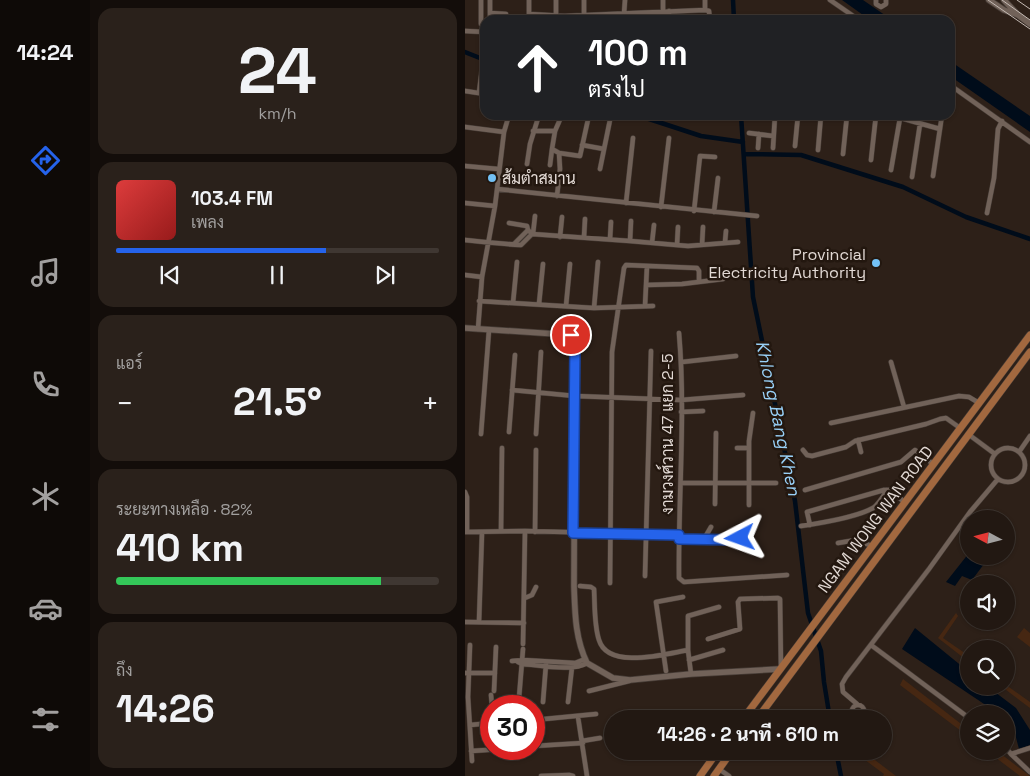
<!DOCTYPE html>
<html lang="th">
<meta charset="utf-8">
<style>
body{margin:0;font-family:"Space Grotesk",Sarabun,sans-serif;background:#2a211b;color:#f1f3f6;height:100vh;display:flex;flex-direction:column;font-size:19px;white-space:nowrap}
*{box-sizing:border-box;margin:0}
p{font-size:16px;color:#a2a09f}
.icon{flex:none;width:28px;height:28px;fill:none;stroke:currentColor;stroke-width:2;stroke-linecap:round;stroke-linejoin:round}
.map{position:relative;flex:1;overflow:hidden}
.sheet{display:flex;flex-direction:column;gap:8px;padding:8px;background:#130d0a;width:375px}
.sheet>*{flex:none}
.top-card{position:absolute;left:15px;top:15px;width:475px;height:105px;border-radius:15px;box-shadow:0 1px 4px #0004,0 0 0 1px #3f3732;background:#202124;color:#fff;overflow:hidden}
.needle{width:32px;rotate:277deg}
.buttons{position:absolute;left:495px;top:510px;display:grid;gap:10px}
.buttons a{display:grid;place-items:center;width:55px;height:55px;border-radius:50%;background:#221812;box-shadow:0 1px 4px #0004,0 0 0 1px #3f3732;font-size:25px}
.speed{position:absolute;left:15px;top:695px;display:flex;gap:10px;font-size:25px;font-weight:700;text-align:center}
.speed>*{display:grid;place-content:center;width:65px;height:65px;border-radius:50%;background:#221812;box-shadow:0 1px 4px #0004,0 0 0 1px #3f3732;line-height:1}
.speed .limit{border:8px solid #d22;background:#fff;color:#111}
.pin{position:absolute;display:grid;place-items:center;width:42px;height:42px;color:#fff;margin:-21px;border:2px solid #fff;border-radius:50%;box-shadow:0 1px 5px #0007}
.me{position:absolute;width:55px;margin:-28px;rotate:266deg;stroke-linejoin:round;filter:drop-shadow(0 0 4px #0008)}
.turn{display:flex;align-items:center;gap:18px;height:105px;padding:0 25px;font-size:22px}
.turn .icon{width:65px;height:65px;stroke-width:2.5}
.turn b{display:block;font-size:35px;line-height:42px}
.big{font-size:38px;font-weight:800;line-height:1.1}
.sheet .card{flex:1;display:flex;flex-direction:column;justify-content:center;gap:8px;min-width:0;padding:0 18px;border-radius:15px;background:#2a211b}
.sheet .dial{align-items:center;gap:0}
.dial b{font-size:65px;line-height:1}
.song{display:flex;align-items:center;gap:15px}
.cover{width:60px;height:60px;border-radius:8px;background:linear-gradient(135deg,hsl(0 70% 55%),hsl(0 70% 35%))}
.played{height:5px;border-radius:2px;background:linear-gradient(90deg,#2563eb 65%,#3f3732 65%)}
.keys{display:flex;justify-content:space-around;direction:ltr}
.heat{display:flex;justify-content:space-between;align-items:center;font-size:28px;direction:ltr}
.charge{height:8px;border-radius:4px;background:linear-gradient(90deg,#34c759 82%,#3f3732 0)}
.trip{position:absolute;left:139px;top:710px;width:288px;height:50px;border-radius:25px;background:#221812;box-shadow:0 1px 4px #0004,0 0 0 1px #3f3732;font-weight:800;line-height:50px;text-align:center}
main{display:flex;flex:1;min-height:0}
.menu{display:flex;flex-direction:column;width:90px;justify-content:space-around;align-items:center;background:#0e0a07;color:#a2a09f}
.menu .icon{width:35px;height:35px}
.menu .active{color:#2563eb}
.menu b{font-size:22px;color:#f1f3f6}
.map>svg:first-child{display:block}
</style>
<main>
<nav class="menu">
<b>14:24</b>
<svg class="icon active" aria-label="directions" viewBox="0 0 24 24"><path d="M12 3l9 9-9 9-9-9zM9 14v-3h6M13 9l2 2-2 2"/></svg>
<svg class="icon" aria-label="music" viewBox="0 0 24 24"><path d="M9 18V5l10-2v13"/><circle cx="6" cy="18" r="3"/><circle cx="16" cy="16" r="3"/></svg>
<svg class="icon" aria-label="phone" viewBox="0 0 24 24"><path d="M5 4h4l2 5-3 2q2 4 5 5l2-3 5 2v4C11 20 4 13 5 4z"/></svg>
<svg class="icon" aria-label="climate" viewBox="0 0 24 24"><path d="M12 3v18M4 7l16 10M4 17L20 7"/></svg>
<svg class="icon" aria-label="car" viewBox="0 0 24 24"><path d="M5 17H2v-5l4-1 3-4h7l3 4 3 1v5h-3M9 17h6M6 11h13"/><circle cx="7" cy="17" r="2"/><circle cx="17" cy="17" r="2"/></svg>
<svg class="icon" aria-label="filters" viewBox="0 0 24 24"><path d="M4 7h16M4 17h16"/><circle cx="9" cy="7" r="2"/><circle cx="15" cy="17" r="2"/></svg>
</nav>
<section class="sheet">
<div class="card dial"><b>24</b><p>km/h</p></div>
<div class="card">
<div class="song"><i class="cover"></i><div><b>103.4 FM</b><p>เพลง</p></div></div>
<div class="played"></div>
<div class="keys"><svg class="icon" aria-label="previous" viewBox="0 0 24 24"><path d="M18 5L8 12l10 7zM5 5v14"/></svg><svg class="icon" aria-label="pause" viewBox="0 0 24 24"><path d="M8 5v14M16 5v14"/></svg><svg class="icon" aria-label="next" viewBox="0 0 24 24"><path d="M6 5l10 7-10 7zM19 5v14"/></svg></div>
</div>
<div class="card"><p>แอร์</p>
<div class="heat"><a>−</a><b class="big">21.5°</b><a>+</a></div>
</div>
<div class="card"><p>ระยะทางเหลือ · 82%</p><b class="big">410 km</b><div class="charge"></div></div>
<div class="card"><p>ถึง</p><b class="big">14:26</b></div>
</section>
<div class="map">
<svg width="565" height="776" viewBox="0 0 565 776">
<rect width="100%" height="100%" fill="#2d2018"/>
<path fill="#462712" d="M491,613L493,616L478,638L504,656V662L473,638Z
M559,628L565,633V647L552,637Z
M438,679L504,730V737L435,685Z
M541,685L565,702V708L536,686H541Z
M388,751H398L431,776H418L419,774Z
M522,751H532L565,776H555Z"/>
<path fill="#000c1a" d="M377,0H398L427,20H405Z
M485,61L565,116V132L485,76Z
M504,553V556H525L507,580L497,576L490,586L481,582Z
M450,628L504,672V686H522L551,708L565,730V745L554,749L549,730L541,719V714H534L437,649Z"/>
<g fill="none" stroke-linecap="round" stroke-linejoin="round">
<path stroke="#000c1a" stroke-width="4.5" d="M268,0L269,20
M0,52L20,60
M172,115L236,136L278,142
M276,115L288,297L330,501L343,613L356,651L359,682L365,719
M279,154L336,155L438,187L501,217L565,239
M371,751L376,776"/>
<defs>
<path id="minor" d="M64,0V20
M91,0V16
M119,0V15
M240,0V10
M365,0L394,20
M411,0V4L416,7L421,4V0
M198,11V0
M204,11V20
M25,13L41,14
M64,14L100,16L240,10L244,11L245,20
M159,14L160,0
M25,20V0
M16,24V0
M0,31L20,32
M485,85L565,142
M0,91L20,94
M14,93L17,68
M97,115L90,131L87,149L94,153L115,156L124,115
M246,115V118
M425,115L475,129
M0,127L39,132
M68,131H90
M284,133L308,136
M117,145L139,149
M330,146L333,115
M293,148L294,134
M308,148L310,115
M353,150L356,115
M378,154L382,115
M406,160L411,115
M62,164L65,144L74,115
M85,165L87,149
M0,166L33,169
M135,169L146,115
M426,170L435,118
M468,176L477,115
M447,177L455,124
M32,189L292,216
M92,196L95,169L94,153
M0,203L30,206
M161,203L168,138
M196,207L204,138
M229,211L235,156L250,157
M249,212L253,178
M522,213L529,178L533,129L537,121
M44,223L62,226L63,230
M67,234L165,241L223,246L273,242
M68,234L70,216
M95,237L97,217
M119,237L120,219
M145,239L146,222
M0,240C19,242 37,244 56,245L67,234L63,230L49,244
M165,241L166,221
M260,242L261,231
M187,243L189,225
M212,245L213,227
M237,245L238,227
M0,275L17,277
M181,285L217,284L258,279
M14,301L129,308L188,306
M48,303L52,262
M74,304L78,264
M101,306L105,264
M180,306L182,266
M129,308L133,262
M13,329L17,277L30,206L39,132L44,115
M214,333C221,415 213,497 214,578L219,582L322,575
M217,362L271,356
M426,362L439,407
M47,390L110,396L216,400L278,395
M216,412L238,411
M366,423L494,396L504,397L514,403
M44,432L50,355
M16,434L24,330
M71,434L76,352
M503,434L530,454
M393,440L396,452
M526 465a17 17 0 1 1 34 0a17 17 0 1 1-34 0Z
M272,448H284
M338,450L342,455L347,456L381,447L390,441L461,424L475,419L481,418L495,428
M554,452L565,436
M216,483H311
M340,490L436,462L450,450L468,464
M0,492L2,497V532
M250,504L251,433
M284,505V441L288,413
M345,525L342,512L419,490H426L439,502
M336,526C356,523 392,517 408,508C414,504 419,495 422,490
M36,531L37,448
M0,532L60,531L213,535
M70,532L71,450
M214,539L272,540L275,538L276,530
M239,539L246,527
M373,543L391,540L407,546
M180,576L186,351
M145,583L147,352L159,268L161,265L232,268L234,271V282
M115,586L126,587L129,589C130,606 129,625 134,640C143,670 200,654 223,650V616L254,607
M60,598L67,595L71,587
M0,622L59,623
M14,622L17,532
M243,639L275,629L273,602L275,599L313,598L315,599L316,668
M58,644L60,531
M5,645L3,697L7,761
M406,645L504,718
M223,650L226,674
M224,660L258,650
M47,661L58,660L110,663L120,659
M53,662L57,664C74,665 108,672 122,663
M201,671L191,602L218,597
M0,673H30
M29,691L31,647
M124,691L164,681
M26,695L27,706
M54,698L58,649
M49,701V706
M78,702L81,664
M103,702L107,667
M392,704L378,692L377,684L381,677L464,569L505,512L533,479
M387 711a6 6 0 1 1 12 0a6 6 0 1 1-12 0Z
M113,717L122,776
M69,720L131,714
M5,725L26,723
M117,741L135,738
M69,746L118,743
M541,748L546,754L565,748
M6,751L37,749
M546,754L565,772
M254,769L264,776
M76,776L104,775L108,776"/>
<path id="tertiary" d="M524,0L539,10L553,15
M539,0L553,15L565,24
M0,328L106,335L110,337L109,586C110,613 110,638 122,663L148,678L165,680L226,674L315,669"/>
<path id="primary" d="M278,719L565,335
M292,719L565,352
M235,776L253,751
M249,776L267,751"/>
</defs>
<use href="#minor" stroke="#463c36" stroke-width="5.5"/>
<use href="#tertiary" stroke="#463c36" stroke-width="7"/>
<use href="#primary" stroke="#463c36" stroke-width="8"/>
<use href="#minor" stroke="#716259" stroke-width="4.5"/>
<use href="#tertiary" stroke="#716259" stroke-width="5.5"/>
<use href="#primary" stroke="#a2683f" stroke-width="7"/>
<path stroke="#c4bab4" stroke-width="1" d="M523,0L565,29
M537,0L565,20
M552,0L565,9"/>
</g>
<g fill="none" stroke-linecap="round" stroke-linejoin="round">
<defs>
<path id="route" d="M106,335L110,337V346L108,533L214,535V539L272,540L275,538"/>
</defs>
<use href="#route" stroke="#184099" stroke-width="12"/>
<use href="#route" stroke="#2563eb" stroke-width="9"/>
</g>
<g fill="#73c1f5" stroke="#23170f" stroke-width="2">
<circle cx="27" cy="178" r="5"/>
<circle cx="411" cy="263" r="5"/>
</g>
<g text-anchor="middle" stroke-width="5" stroke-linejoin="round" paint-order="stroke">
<g font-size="16" fill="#e2d9d4" stroke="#23170f" text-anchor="start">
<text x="37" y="184">ส้มตำสมาน</text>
<text x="401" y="260" text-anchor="end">Provincial<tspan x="401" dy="18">Electricity Authority</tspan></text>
</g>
<g font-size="16" fill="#e2d9d4" stroke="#23170f">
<text transform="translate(202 434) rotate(-90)" y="6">งามวงศ์วาน 47 แยก 2-5</text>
<text transform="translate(410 519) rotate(-53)" y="6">NGAM WONG WAN ROAD</text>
</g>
<g font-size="18" font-style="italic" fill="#98d0f7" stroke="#23170f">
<text transform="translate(313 418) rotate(78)" y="6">Khlong Bang Khen</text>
</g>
</g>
</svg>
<div class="buttons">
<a><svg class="needle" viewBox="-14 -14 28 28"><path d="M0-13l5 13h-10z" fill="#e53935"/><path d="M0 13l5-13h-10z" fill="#a2a09f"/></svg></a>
<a><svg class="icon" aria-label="sound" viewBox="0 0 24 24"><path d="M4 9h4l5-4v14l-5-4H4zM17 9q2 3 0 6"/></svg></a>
<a><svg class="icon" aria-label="search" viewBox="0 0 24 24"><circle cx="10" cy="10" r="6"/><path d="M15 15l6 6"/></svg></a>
<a><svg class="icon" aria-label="layers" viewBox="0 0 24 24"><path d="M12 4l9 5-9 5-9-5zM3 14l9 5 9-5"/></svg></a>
</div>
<div class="speed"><div class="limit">30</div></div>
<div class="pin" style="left:106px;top:335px;background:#d93025"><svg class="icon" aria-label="arrive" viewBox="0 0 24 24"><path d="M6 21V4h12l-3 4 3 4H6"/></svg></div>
<svg class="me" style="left:275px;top:538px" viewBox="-20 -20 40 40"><path d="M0-17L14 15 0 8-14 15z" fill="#2563eb" stroke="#fff" stroke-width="4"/></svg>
<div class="trip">14:26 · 2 นาที · 610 m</div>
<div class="top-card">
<div class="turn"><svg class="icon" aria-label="ahead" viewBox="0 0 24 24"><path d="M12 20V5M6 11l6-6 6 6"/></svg><div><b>100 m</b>ตรงไป</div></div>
</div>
</div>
</main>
